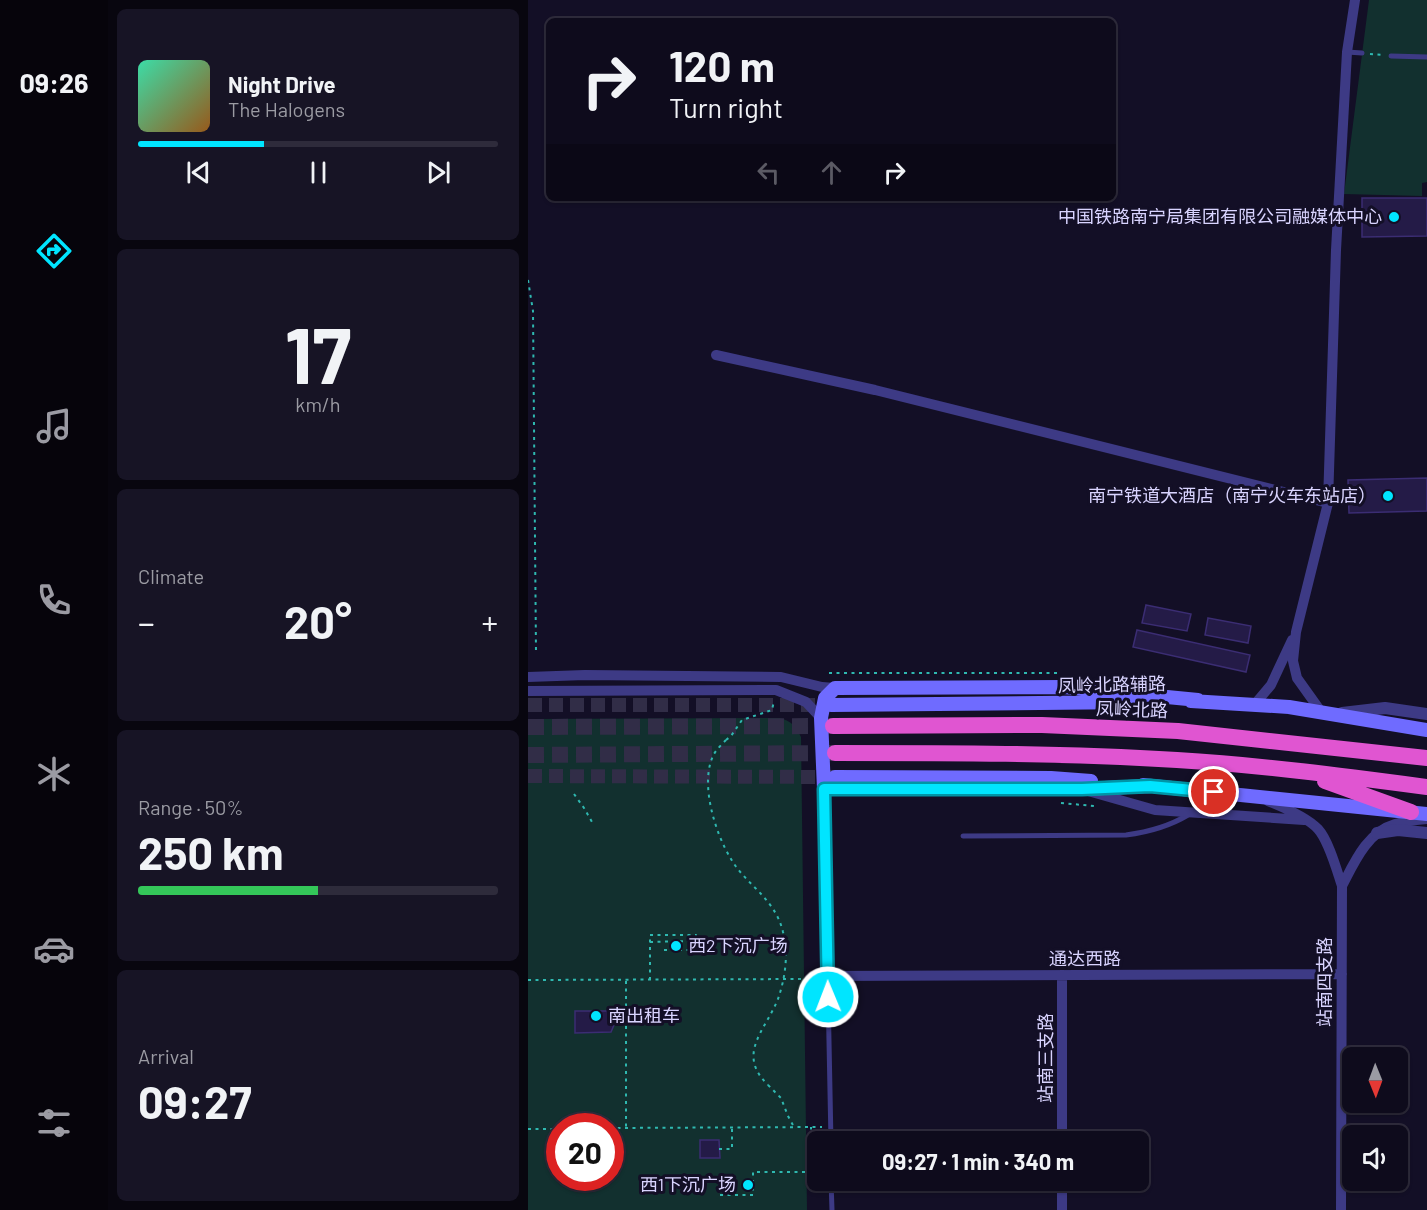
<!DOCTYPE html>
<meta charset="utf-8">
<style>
body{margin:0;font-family:Barlow,"Noto Sans SC",sans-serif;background:#171425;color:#f1f3f6;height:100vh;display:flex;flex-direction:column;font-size:22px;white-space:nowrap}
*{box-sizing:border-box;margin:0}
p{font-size:20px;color:#9b9ba3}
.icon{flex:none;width:33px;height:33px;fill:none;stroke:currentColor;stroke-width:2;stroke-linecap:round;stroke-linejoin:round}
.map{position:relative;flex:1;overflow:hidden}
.side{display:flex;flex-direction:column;gap:9px;padding:9px;background:#08060f;width:420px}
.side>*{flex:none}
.guide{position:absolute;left:18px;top:18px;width:570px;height:183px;border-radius:9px;box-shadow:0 2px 4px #0004,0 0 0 2px #2e2b3b;background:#0e0b1c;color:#f1f3f6;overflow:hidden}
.needle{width:39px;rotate:179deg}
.tools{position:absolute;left:814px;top:1047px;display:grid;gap:12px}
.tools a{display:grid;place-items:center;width:66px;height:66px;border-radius:9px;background:#0e0b1c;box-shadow:0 2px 4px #0004,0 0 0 2px #2e2b3b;font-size:30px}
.speed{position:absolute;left:18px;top:1113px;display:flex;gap:12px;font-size:30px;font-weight:700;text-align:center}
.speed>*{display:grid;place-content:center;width:78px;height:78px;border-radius:50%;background:#0e0b1c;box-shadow:0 2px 4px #0004,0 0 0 2px #2e2b3b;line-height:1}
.speed .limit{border:9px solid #d22;background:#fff;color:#111}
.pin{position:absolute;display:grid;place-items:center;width:51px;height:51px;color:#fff;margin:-26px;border:3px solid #fff;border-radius:50%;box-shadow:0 2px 6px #0007}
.me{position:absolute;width:66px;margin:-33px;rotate:359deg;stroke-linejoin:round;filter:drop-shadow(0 0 4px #0008)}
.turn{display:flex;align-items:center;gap:21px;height:126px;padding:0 24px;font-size:27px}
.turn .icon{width:78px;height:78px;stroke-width:2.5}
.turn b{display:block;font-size:42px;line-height:51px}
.lanes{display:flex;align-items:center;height:57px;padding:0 24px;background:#0003;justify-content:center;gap:30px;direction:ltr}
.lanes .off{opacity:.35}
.big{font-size:45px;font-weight:700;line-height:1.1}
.side .card{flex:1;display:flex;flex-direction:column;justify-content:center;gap:9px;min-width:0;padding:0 21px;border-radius:9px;background:#171425}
.side .dial{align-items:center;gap:0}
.dial b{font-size:78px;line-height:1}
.song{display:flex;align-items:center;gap:18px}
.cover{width:72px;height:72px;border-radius:9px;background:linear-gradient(135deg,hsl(160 70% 55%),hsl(30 70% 35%))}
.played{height:6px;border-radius:3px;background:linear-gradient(90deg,#00e5ff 35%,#2e2b3b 35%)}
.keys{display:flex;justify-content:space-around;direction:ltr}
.heat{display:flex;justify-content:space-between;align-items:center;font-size:33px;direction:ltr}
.charge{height:9px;border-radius:4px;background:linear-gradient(90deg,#34c759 50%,#2e2b3b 0)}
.trip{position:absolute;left:279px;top:1131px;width:342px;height:60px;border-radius:9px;background:#0e0b1c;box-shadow:0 2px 4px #0004,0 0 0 2px #2e2b3b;font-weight:700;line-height:60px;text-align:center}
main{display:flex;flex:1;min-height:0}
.tabs{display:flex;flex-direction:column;width:108px;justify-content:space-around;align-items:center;background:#06040b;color:#9b9ba3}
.tabs .icon{width:42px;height:42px}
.tabs .current{color:#00e5ff}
.tabs b{font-size:27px;color:#f1f3f6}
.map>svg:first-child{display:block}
</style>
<main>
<nav class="tabs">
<b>09:26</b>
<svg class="icon current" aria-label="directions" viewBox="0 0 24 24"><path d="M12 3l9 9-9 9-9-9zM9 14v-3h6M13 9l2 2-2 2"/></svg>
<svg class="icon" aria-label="music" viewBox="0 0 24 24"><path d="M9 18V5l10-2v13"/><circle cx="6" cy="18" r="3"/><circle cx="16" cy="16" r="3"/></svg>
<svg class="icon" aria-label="phone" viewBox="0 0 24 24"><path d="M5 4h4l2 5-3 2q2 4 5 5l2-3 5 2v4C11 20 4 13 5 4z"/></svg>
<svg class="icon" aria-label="climate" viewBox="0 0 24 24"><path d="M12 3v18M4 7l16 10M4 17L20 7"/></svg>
<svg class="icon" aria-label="car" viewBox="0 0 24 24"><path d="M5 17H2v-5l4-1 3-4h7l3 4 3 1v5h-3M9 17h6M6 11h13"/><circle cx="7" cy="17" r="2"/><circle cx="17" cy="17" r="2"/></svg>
<svg class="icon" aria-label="filters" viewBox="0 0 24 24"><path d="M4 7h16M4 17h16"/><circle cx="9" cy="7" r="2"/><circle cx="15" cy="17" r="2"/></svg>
</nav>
<section class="side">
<div class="card">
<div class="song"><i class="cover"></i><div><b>Night Drive</b><p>The Halogens</p></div></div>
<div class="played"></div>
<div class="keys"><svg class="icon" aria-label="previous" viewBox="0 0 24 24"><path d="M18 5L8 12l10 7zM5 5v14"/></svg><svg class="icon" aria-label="pause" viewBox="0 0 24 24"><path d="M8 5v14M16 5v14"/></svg><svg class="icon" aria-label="next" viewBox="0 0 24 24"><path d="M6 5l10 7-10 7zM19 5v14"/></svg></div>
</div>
<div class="card dial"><b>17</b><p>km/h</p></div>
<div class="card"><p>Climate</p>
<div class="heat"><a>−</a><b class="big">20°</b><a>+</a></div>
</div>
<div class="card"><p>Range · 50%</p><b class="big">250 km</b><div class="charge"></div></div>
<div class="card"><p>Arrival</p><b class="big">09:27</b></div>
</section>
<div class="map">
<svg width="899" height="1210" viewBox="0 0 899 1210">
<rect width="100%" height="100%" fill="#130f26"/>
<path fill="#12302f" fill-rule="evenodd" d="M841,0H899V182L894,183V196L816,194Z
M252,718C263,721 268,726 273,737L279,1210H0V719ZM32,1126H82V1178H32Z"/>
<path fill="#241b47" stroke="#3b2d73" stroke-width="1.5" d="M834,198H899V236L834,237Z
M899,478V511L821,513L820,480Z
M618,605L663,614L659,631L614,623Z
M680,618L723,626L720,643L677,635Z
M609,630L722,655L718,672L605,647Z
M47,1011H92L83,1032L47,1033Z
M172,1140H191L192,1158H172Z"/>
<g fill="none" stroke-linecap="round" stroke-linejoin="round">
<path stroke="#312d47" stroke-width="14" stroke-dasharray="14 7" stroke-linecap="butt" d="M0,705H303
M0,776L307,777"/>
<path stroke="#312d47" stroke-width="16" stroke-dasharray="16 8" stroke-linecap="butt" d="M0,727L305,726
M0,755L307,753"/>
<path stroke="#2fb8b0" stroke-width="2" stroke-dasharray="3 4.5" stroke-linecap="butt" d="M842,54L855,55
M0,280L5,311L8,653
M301,673H529
M198,740L203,736L214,720L244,710L246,701
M46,794L56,808L64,822
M533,803L566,806
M122,942L161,941
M0,980L276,979L291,977
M122,980V935H168V950H135
M98,981V1128
M87,1022H98
M240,1085L253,1098L260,1116L266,1127
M82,1128L294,1127
M0,1129H32
M191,1149H204V1128
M192,1195H225V1172H284L283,1127"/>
<path stroke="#3d3a85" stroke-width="5" d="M819,52L834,53
M863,56L899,57
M296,789L303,1142
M435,836L598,835C621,832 640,827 660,815
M303,1180L304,1210"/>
<path stroke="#3d3a85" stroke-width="10" d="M188,355L347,390L800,503
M0,677L57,675L253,677L294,687L307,688
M0,691L248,690L278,702L293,718
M727,704L743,685L764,640
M794,713L769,678L765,661L768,632L800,503L808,250L819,52L827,0
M560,791L627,810L776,820
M740,801C755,807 779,817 790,829C801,841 809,871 814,886L813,1210
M814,886C826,863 839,832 867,824C877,821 888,820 899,819
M300,976L814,974
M534,1142V975
M534,1210V1180"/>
<path stroke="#3d3a85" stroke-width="12" d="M814,713L857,708L899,714
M849,833L870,830L899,833"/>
<path stroke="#6f6bff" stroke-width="14" d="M663,701L761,707L899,730
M303,705L608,702
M307,777L523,778L563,781
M615,785L899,814
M622,786L554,789H296L293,718L297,698L307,688L536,687L670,700"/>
<path stroke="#e055d1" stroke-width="16" d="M305,726L514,725L650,731L899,758
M307,753C421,753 535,753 649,760C733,765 816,776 899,787
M797,781L883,812"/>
<path stroke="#2fb8b0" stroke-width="2" stroke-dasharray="3 4.5" stroke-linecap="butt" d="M198,740C194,744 189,749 186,754C171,782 187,833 203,859C218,885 247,898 255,932C261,953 257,979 250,999C237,1031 208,1054 240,1085"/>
</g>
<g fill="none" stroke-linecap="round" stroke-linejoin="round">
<defs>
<path id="route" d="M300,997L296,789H554L622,786L686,792"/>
</defs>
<use href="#route" stroke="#0095a6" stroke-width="15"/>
<use href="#route" stroke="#00e5ff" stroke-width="10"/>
</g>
<g fill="#00e5ff" stroke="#130f26" stroke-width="2">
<circle cx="866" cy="217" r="6"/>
<circle cx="860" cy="496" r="6"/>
<circle cx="148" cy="946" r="6"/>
<circle cx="68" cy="1016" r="6"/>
<circle cx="220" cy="1185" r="6"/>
</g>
<g text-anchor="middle" stroke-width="6" stroke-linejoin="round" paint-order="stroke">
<g font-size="18" fill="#d9d4ff" stroke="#130f26" text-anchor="end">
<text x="854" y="223">中国铁路南宁局集团有限公司融媒体中心</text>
<text x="848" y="502">南宁铁道大酒店（南宁火车东站店）</text>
<text x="160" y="952" text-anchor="start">西2下沉广场</text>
<text x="80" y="1022" text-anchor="start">南出租车</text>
<text x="208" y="1191">西1下沉广场</text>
</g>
<g font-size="18" fill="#d9d4ff" stroke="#130f26">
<text transform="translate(584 685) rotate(-1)" y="6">凤岭北路辅路</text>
<text transform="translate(604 710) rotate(2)" y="6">凤岭北路</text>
<text x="557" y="965">通达西路</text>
<text transform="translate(797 982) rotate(-90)" y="6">站南四支路</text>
<text transform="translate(518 1058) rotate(-90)" y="6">站南三支路</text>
</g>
</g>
</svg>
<div class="tools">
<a><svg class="needle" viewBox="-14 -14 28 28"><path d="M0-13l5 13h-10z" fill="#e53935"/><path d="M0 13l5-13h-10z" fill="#9b9ba3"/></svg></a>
<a><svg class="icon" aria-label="sound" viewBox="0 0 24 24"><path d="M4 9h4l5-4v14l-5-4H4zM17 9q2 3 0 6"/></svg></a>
</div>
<div class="speed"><div class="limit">20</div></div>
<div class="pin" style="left:686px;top:792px;background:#d93025"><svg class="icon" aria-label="arrive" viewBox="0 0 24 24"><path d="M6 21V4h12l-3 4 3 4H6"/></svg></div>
<svg class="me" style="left:300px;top:997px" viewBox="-20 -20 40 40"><circle r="17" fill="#00e5ff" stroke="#fff" stroke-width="3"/><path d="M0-11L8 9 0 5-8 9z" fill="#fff"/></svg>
<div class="trip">09:27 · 1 min · 340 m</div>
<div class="guide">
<div class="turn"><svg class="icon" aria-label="right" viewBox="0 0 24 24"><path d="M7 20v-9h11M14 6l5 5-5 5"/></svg><div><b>120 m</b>Turn right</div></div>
<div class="lanes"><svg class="icon off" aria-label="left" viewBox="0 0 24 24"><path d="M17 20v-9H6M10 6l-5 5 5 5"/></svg><svg class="icon off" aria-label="ahead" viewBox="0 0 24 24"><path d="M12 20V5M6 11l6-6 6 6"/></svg><svg class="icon" aria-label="right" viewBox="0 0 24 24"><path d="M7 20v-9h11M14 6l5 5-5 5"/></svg></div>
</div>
</div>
</main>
